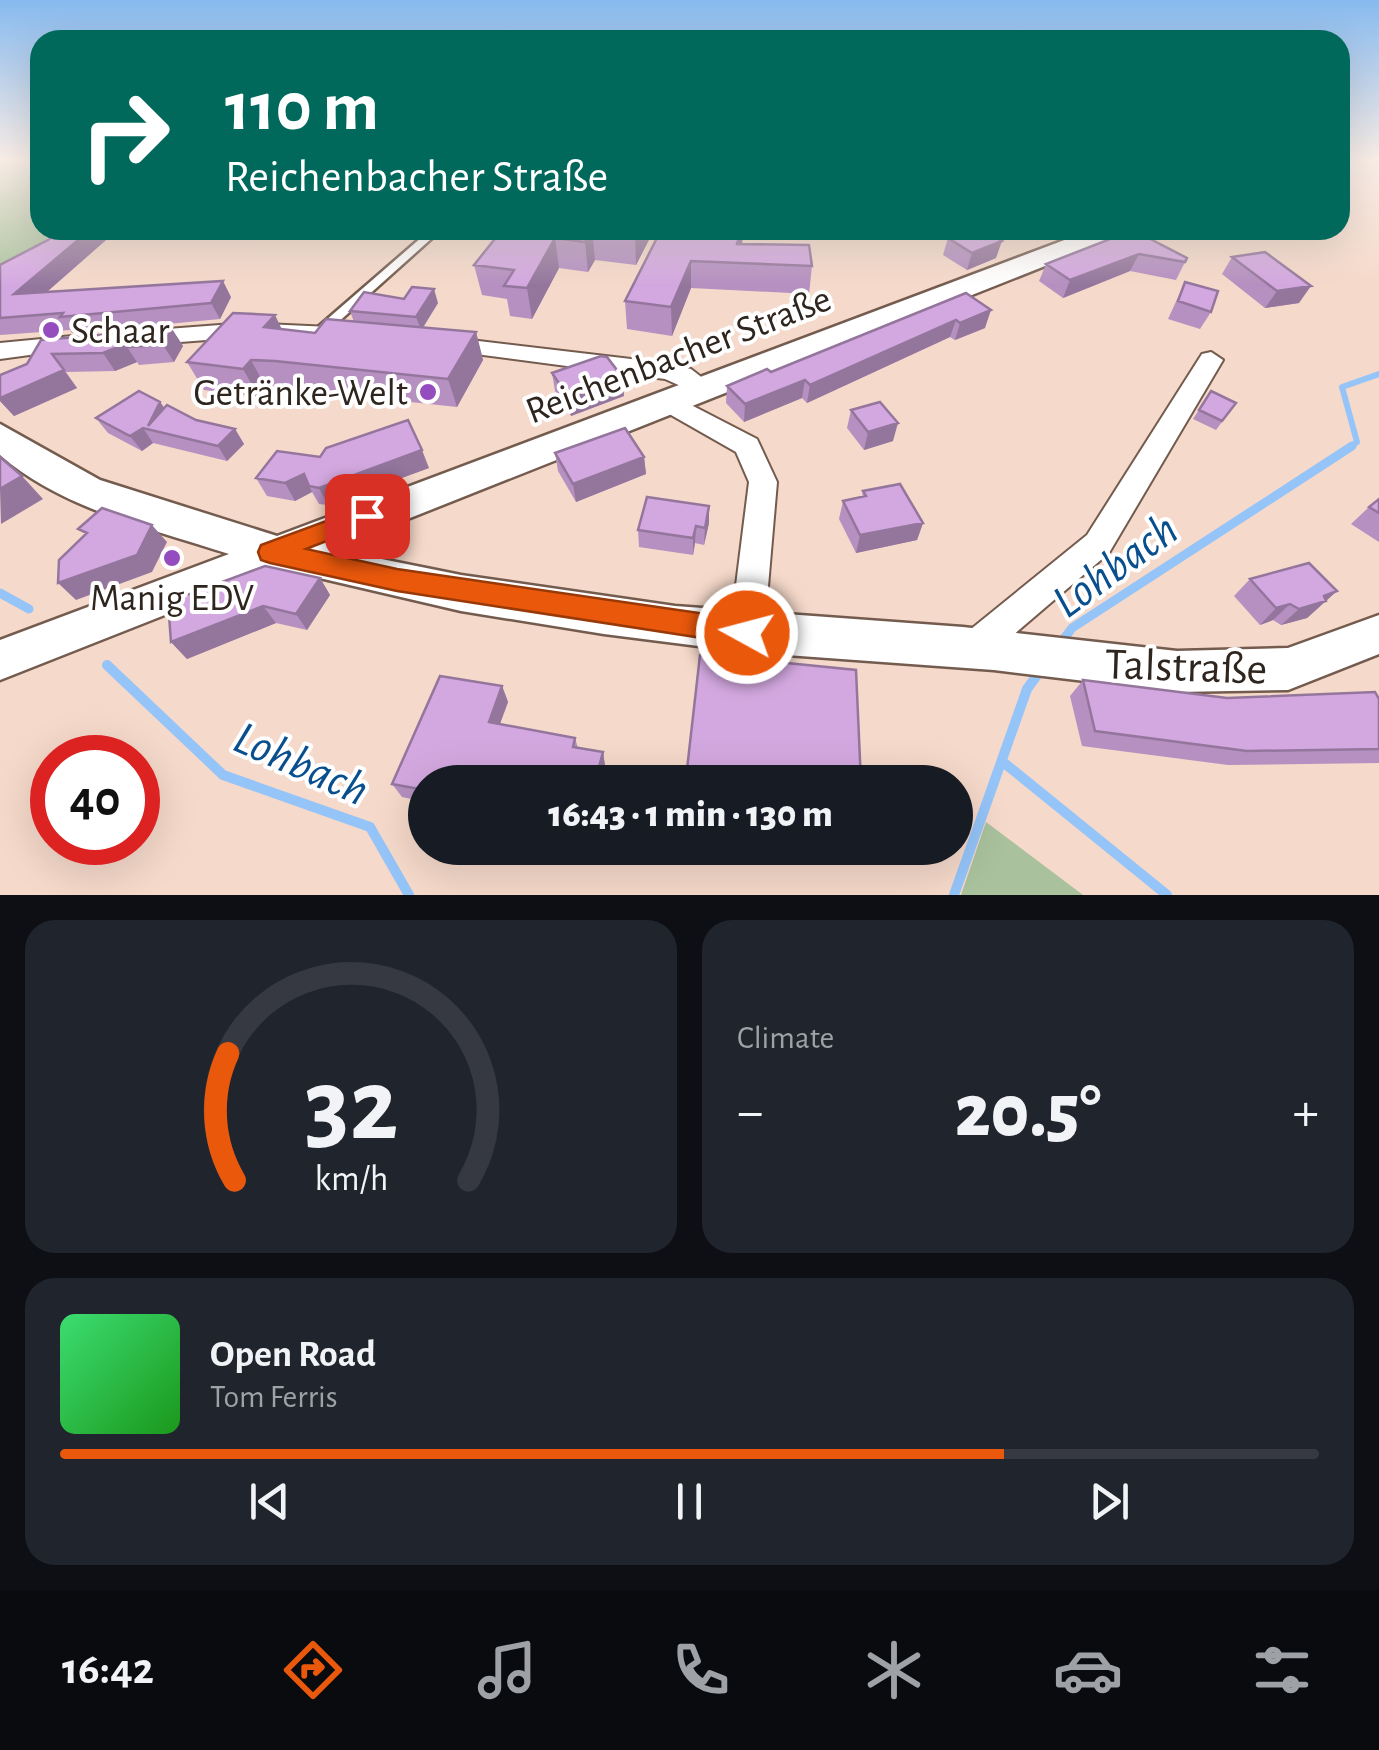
<!DOCTYPE html>
<meta charset="utf-8">
<style>
body{margin:0;font-family:"Alegreya Sans",sans-serif;background:#20242c;color:#f1f3f6;height:100vh;display:flex;flex-direction:column;font-size:38px;white-space:nowrap}
*{box-sizing:border-box;margin:0}
p{font-size:32px;color:#9ea1a6}
.icon{flex:none;width:55px;height:55px;fill:none;stroke:currentColor;stroke-width:2;stroke-linecap:round;stroke-linejoin:round}
.map{position:relative;height:895px;overflow:hidden}
.details{display:flex;flex-direction:column;gap:25px;padding:25px;background:#0d0f14;flex:1}
.details>*{flex:none}
.hud{position:absolute;left:30px;top:30px;width:1320px;height:210px;border-radius:30px;box-shadow:0 10px 40px #0002;background:#00695c;color:#fff;overflow:hidden}
.speed{position:absolute;left:30px;top:735px;display:flex;gap:20px;font-size:50px;font-weight:700;text-align:center}
.speed>*{display:grid;place-content:center;width:130px;height:130px;border-radius:50%;background:#171b24;box-shadow:0 10px 40px #0002;line-height:1}
.speed .limit{border:15px solid #d22;background:#fff;color:#111}
.pin{position:absolute;display:grid;place-items:center;width:85px;height:85px;color:#fff;margin:-42px;border-radius:20px;box-shadow:0 5px 15px #0006}
.me{position:absolute;width:110px;margin:-55px;rotate:277deg;stroke-linejoin:round;filter:drop-shadow(0 0 8px #0008)}
.turn{display:flex;align-items:center;gap:35px;height:210px;padding:0 30px;font-size:45px}
.turn .icon{width:130px;height:130px;stroke-width:2.5}
.turn b{display:block;font-size:70px;line-height:85px}
.big{font-size:75px;font-weight:800;line-height:1.1}
.details .card{flex:1;display:flex;flex-direction:column;justify-content:center;gap:15px;min-width:0;padding:0 35px;border-radius:30px;background:#20242c}
.details .dial{align-items:center;gap:0}
.dial svg{height:260px;overflow:visible;fill:none;stroke:#363941;stroke-width:7;stroke-linecap:round;text-anchor:middle}
.dial text{fill:#f1f3f6;stroke:none}
.song{display:flex;align-items:center;gap:30px}
.cover{width:120px;height:120px;border-radius:15px;background:linear-gradient(135deg,hsl(140 70% 55%),hsl(120 70% 35%))}
.played{height:10px;border-radius:5px;background:linear-gradient(90deg,#ea580c 75%,#363941 75%)}
.keys{display:flex;justify-content:space-around;direction:ltr}
.heat{display:flex;justify-content:space-between;align-items:center;font-size:55px;direction:ltr}
.details .tiles{flex:1;display:grid;gap:25px;grid-template-columns:1fr 1fr}
.card:last-child{grid-column:span 2}
.trip{position:absolute;left:408px;top:765px;width:565px;height:100px;border-radius:50px;background:#171b24;box-shadow:0 10px 40px #0002;font-weight:800;line-height:100px;text-align:center}
.dock{display:flex;height:160px;justify-content:space-around;align-items:center;background:#090b0e;color:#9ea1a6}
.dock .icon{width:70px;height:70px}
.dock .selected{color:#ea580c}
.dock b{font-size:45px;color:#f1f3f6}
.map>svg:first-child{display:block}
</style>
<div class="map">
<svg width="1379" height="895" viewBox="0 0 1379 895">
<rect width="100%" height="100%" fill="#f5d9ca"/>
<path fill="#a9c19c" d="M0,161H40V230H62L0,267Z
M986,822L1083,895H961Z"/>
<g fill="none" stroke-linecap="round" stroke-linejoin="round">
<path stroke="#95c4f9" stroke-width="6" d="M1348,448L1357,442L1342,387L1379,374"/>
<path stroke="#95c4f9" stroke-width="9" d="M0,593L29,609
M1060,644L1072,628L1352,446"/>
<path stroke="#95c4f9" stroke-width="10" d="M107,665L223,775L370,827L409,895
M1003,762L1167,895
M954,895L1027,689L1043,667"/>
<defs>
<path id="service" d="M430,230H441L325,334H317V328Z"/>
<path id="minor" d="M246,323L352,328L364,335L352,342L246,337L141,345L129,338L141,331Z
M73,336L85,343L81,348L0,359V343Z
M445,337L665,363L691,369L714,387L701,395L665,379L437,349L433,344L437,339Z
M1211,352L1223,360L1109,553L984,660L972,665L960,660L955,649L960,638L1087,535L1202,354Z
M666,392L757,439L777,482L764,633L759,644L747,648L735,644L730,633L749,482L736,452L657,407L653,401L657,395Z"/>
<path id="tertiary" d="M1091,230H1127L1123,235L332,549L461,575L675,606L963,627L1177,651L1288,648L1379,615V654L1288,690L1177,692L994,670L746,652L604,634L461,611L281,569L0,680V640L229,554C152,529 62,509 0,455V424L100,480L277,536Z"/>
</defs>
<use href="#service" stroke="#735b4e" stroke-width="5"/>
<use href="#minor" stroke="#735b4e" stroke-width="4"/>
<use href="#tertiary" stroke="#735b4e" stroke-width="5"/>
<use href="#service" fill="#fff" fill-rule="evenodd"/>
<use href="#minor" fill="#fff" fill-rule="evenodd"/>
<use href="#tertiary" fill="#fff" fill-rule="evenodd"/>
</g>
<path fill="#b590c1" d="M499,230H654L636,265L595,260L588,272L559,268L532,319L510,316L507,299L482,295L474,265L500,233Z
M743,230L742,244L812,266L809,294L691,288L672,336L627,329L625,301Z
M1133,230L1185,262L1176,280L1130,271L1063,298L1039,281L1046,264Z
M1280,230H1320L1297,238Z
M948,238L996,258L967,270L943,255Z
M106,240L47,292L231,297L220,319L72,333L70,330L0,335V265Z
M1232,257L1299,303L1265,308L1222,274Z
M1185,282L1211,312L1200,329L1168,319Z
M966,293L985,328L955,340L950,337L807,403L802,398L744,422L726,403L727,386L771,372Z
M438,303L423,328L476,332L483,360L457,407L289,389L266,388L259,397L204,390L187,362L282,329L315,333L354,322L350,311Z
M172,329L183,346L174,362L139,365L137,362L115,371L66,372L77,388L14,416L0,401V375L27,364L41,340Z
M552,373L624,396L571,416L555,391Z
M1211,391L1236,403L1216,430L1193,419Z
M160,402L164,408L196,420L235,429L244,444L227,461L153,443L142,451L108,433L96,418Z
M851,410L893,441L864,450L847,428Z
M555,453L644,457L646,474L576,502L558,471Z
M320,457L429,468L328,505L319,504L312,492L295,501L267,496L256,478Z
M863,491L923,523L917,540L856,553L839,519L843,501L862,497Z
M1379,499V542L1351,524L1369,507Z
M709,523L704,545L695,543L693,555L639,547L638,530Z
M320,578L330,595L307,630L276,623L187,659L171,642Z
M1250,579L1337,591L1307,618L1281,625L1273,620L1260,625L1234,596Z
M758,660L861,782H686V778Z
M1083,680L1227,698L1379,699V763L1228,765L1082,746L1070,696Z
M502,686L508,702L500,724L575,738L578,748L603,752L605,766L601,782H425V802L402,797L392,784Z"/>
<path fill="#94769d" d="M90,230H100L106,240L26,310L14,294Z
M592,230L595,260L588,272L585,242Z
M638,230H654L636,265L635,236Z
M741,230H743L742,246L737,244Z
M1303,230H1320L1297,238Z
M555,238L559,268L532,319L527,288Z
M1002,241L996,258L967,270L972,253Z
M1139,254L1130,271L1063,298L1070,280Z
M691,261V288L672,336L671,307Z
M223,281L231,297L220,319L211,303Z
M1311,286L1299,303L1265,308L1277,291Z
M434,289L438,303L421,330L416,317Z
M991,310L985,328L955,340L960,323Z
M275,315L288,342L264,327Z
M956,320L950,337L807,403L810,385Z
M172,329L183,346L174,362L163,345Z
M476,332L483,360L457,407L448,379Z
M125,344L137,362L115,371L103,353Z
M52,354L77,388L14,416L0,401V398Z
M251,360L266,388L259,397L243,369Z
M623,378L624,396L571,416L569,398Z
M805,380L802,398L744,422L745,404Z
M160,402L171,417L148,426Z
M898,423L893,441L864,450L868,432Z
M143,428L153,443L142,451L130,436Z
M235,429L244,444L227,461L218,446Z
M422,450L429,468L328,505L319,488Z
M644,457L646,474L576,502L573,484Z
M304,474L312,492L295,501L285,483Z
M22,476L43,499L1,524L0,489Z
M709,506V523L704,545L705,528Z
M923,523L917,540L856,553L860,535Z
M152,525L167,542L152,572L76,600L58,583Z
M696,526L695,543L693,555V538Z
M320,578L330,595L307,630L296,614Z
M1337,591L1307,618L1281,625L1299,609L1324,596Z
M1290,604L1273,620L1260,625L1276,608Z
M263,606L276,623L187,659L171,642Z
M502,686L508,702L495,737L489,722Z
M603,752L605,766L601,782H595Z"/>
<path fill="#d3a8e0" stroke="#94769d" stroke-width="2.5" d="M67,230H90L14,294L223,281L211,303L60,317L63,313L0,318V265Z
M502,230H638L635,236L592,230L585,242L555,238L527,288L504,286L514,270L474,265Z
M661,230H741L737,244L809,245L812,266L691,261L671,307L625,301Z
M969,230H984L1002,241L972,253L948,238Z
M1133,230L1187,258L1185,262L1139,254L1070,280L1046,264Z
M1265,252L1311,286L1277,291L1232,257Z
M1185,282L1218,291L1211,312L1178,301Z
M412,287L434,289L416,317L350,311L364,292L404,299Z
M966,293L991,310L960,323L956,320L810,385L805,380L745,404L727,386L767,369L771,372Z
M233,313L275,315L264,327L315,333L326,319L476,332L448,379L275,361L251,360L243,369L187,362Z
M172,329L163,345L127,347L125,344L103,353L52,354L64,370L0,398V375L27,364L41,340Z
M601,356L607,357L623,378L569,398L552,373Z
M139,391L160,402L148,426L167,405L196,420L235,429L218,446L143,428L130,436L96,418Z
M1211,391L1236,403L1222,421L1199,410Z
M880,402L898,423L868,432L851,410Z
M408,420L422,450L319,488L309,486L304,474L285,483L256,478L277,451L320,457L326,448Z
M625,428L644,457L573,484L555,453Z
M0,457L22,476L0,489Z
M900,484L923,523L860,535L843,501L866,496L863,491Z
M647,497L709,506L705,528L696,526L693,538L638,530Z
M1379,499V513L1369,507Z
M102,508L152,525L137,555L58,583L59,560L87,533L78,529Z
M1309,563L1337,591L1324,596L1326,601L1299,609L1290,604L1276,608L1250,579Z
M265,566L320,578L296,614L263,606L171,642L168,602Z
M700,655L758,656V660L856,670L861,782H726L686,778Z
M440,676L502,686L489,722L575,738L573,747L603,752L595,782H425V790L392,784Z
M1083,680L1227,698L1375,692L1379,699V749L1247,751L1095,731Z"/>
<linearGradient id="sky" x2="0" y2="1"><stop stop-color="#87baef"/><stop offset="0.56" stop-color="#faeee7"/><stop offset="1" stop-color="#faeee7" stop-opacity="0"/></linearGradient>
<rect width="1379" height="286" fill="url(#sky)"/>
<path fill="#ea580c" stroke="#983908" stroke-width="2.5" d="M367,506L375,509L379,516L375,522L306,549L397,569L747,620L757,624L761,633L757,642L747,645L397,591L270,563L261,560L258,552L261,545Z"/>
<g fill="#954cbf" stroke="#fff" stroke-width="4">
<circle cx="51" cy="330" r="10"/>
<circle cx="428" cy="392" r="10"/>
<circle cx="172" cy="558" r="10"/>
</g>
<g text-anchor="middle" stroke-width="8" stroke-linejoin="round" paint-order="stroke">
<g font-size="38" fill="#2f251f" stroke="#fff" text-anchor="start">
<text x="71" y="343">Schaar</text>
<text x="408" y="405" text-anchor="end">Getränke-Welt</text>
<text x="172" y="610" text-anchor="middle">Manig EDV</text>
</g>
<g font-size="38" fill="#2f251f" stroke="#fff">
<text transform="translate(678 354) rotate(-21)" y="13">Reichenbacher Straße</text>
</g>
<g font-size="45" fill="#2f251f" stroke="#fff">
<text transform="translate(1186 665) rotate(2)" y="16">Talstraße</text>
</g>
<g font-size="48" font-style="italic" fill="#0a4f8d" stroke="#fff">
<text transform="translate(1114 564) rotate(-36)" y="17">Lohbach</text>
<text transform="translate(302 762) rotate(24)" y="17">Lohbach</text>
</g>
</g>
</svg>
<div class="speed"><div class="limit">40</div></div>
<div class="pin" style="left:367px;top:516px;background:#d93025"><svg class="icon" aria-label="arrive" viewBox="0 0 24 24"><path d="M6 21V4h12l-3 4 3 4H6"/></svg></div>
<svg class="me" style="left:747px;top:633px" viewBox="-20 -20 40 40"><circle r="17" fill="#ea580c" stroke="#fff" stroke-width="3"/><path d="M0-11L8 9 0 5-8 9z" fill="#fff"/></svg>
<div class="trip">16:43 · 1 min · 130 m</div>
<div class="hud">
<div class="turn"><svg class="icon" aria-label="right" viewBox="0 0 24 24"><path d="M7 20v-9h11M14 6l5 5-5 5"/></svg><div><b>110 m</b>Reichenbacher Straße</div></div>
</div>
</div>
<section class="details">
<div class="tiles">
<div class="card dial"><svg viewBox="0 0 100 80">
<path d="M14 69A42 42 0 1 1 86 69"/>
<path d="M14 69A42 42 0 0 1 12 30" stroke="#ea580c"/>
<text x="50" y="56" font-size="32" font-weight="700">32</text>
<text x="50" y="72" font-size="11">km/h</text>
</svg></div>
<div class="card"><p>Climate</p>
<div class="heat"><a>−</a><b class="big">20.5°</b><a>+</a></div>
</div>
<div class="card">
<div class="song"><i class="cover"></i><div><b>Open Road</b><p>Tom Ferris</p></div></div>
<div class="played"></div>
<div class="keys"><svg class="icon" aria-label="previous" viewBox="0 0 24 24"><path d="M18 5L8 12l10 7zM5 5v14"/></svg><svg class="icon" aria-label="pause" viewBox="0 0 24 24"><path d="M8 5v14M16 5v14"/></svg><svg class="icon" aria-label="next" viewBox="0 0 24 24"><path d="M6 5l10 7-10 7zM19 5v14"/></svg></div>
</div>
</div>
</section>
<nav class="dock">
<b>16:42</b>
<svg class="icon selected" aria-label="directions" viewBox="0 0 24 24"><path d="M12 3l9 9-9 9-9-9zM9 14v-3h6M13 9l2 2-2 2"/></svg>
<svg class="icon" aria-label="music" viewBox="0 0 24 24"><path d="M9 18V5l10-2v13"/><circle cx="6" cy="18" r="3"/><circle cx="16" cy="16" r="3"/></svg>
<svg class="icon" aria-label="phone" viewBox="0 0 24 24"><path d="M5 4h4l2 5-3 2q2 4 5 5l2-3 5 2v4C11 20 4 13 5 4z"/></svg>
<svg class="icon" aria-label="climate" viewBox="0 0 24 24"><path d="M12 3v18M4 7l16 10M4 17L20 7"/></svg>
<svg class="icon" aria-label="car" viewBox="0 0 24 24"><path d="M5 17H2v-5l4-1 3-4h7l3 4 3 1v5h-3M9 17h6M6 11h13"/><circle cx="7" cy="17" r="2"/><circle cx="17" cy="17" r="2"/></svg>
<svg class="icon" aria-label="filters" viewBox="0 0 24 24"><path d="M4 7h16M4 17h16"/><circle cx="9" cy="7" r="2"/><circle cx="15" cy="17" r="2"/></svg>
</nav>
